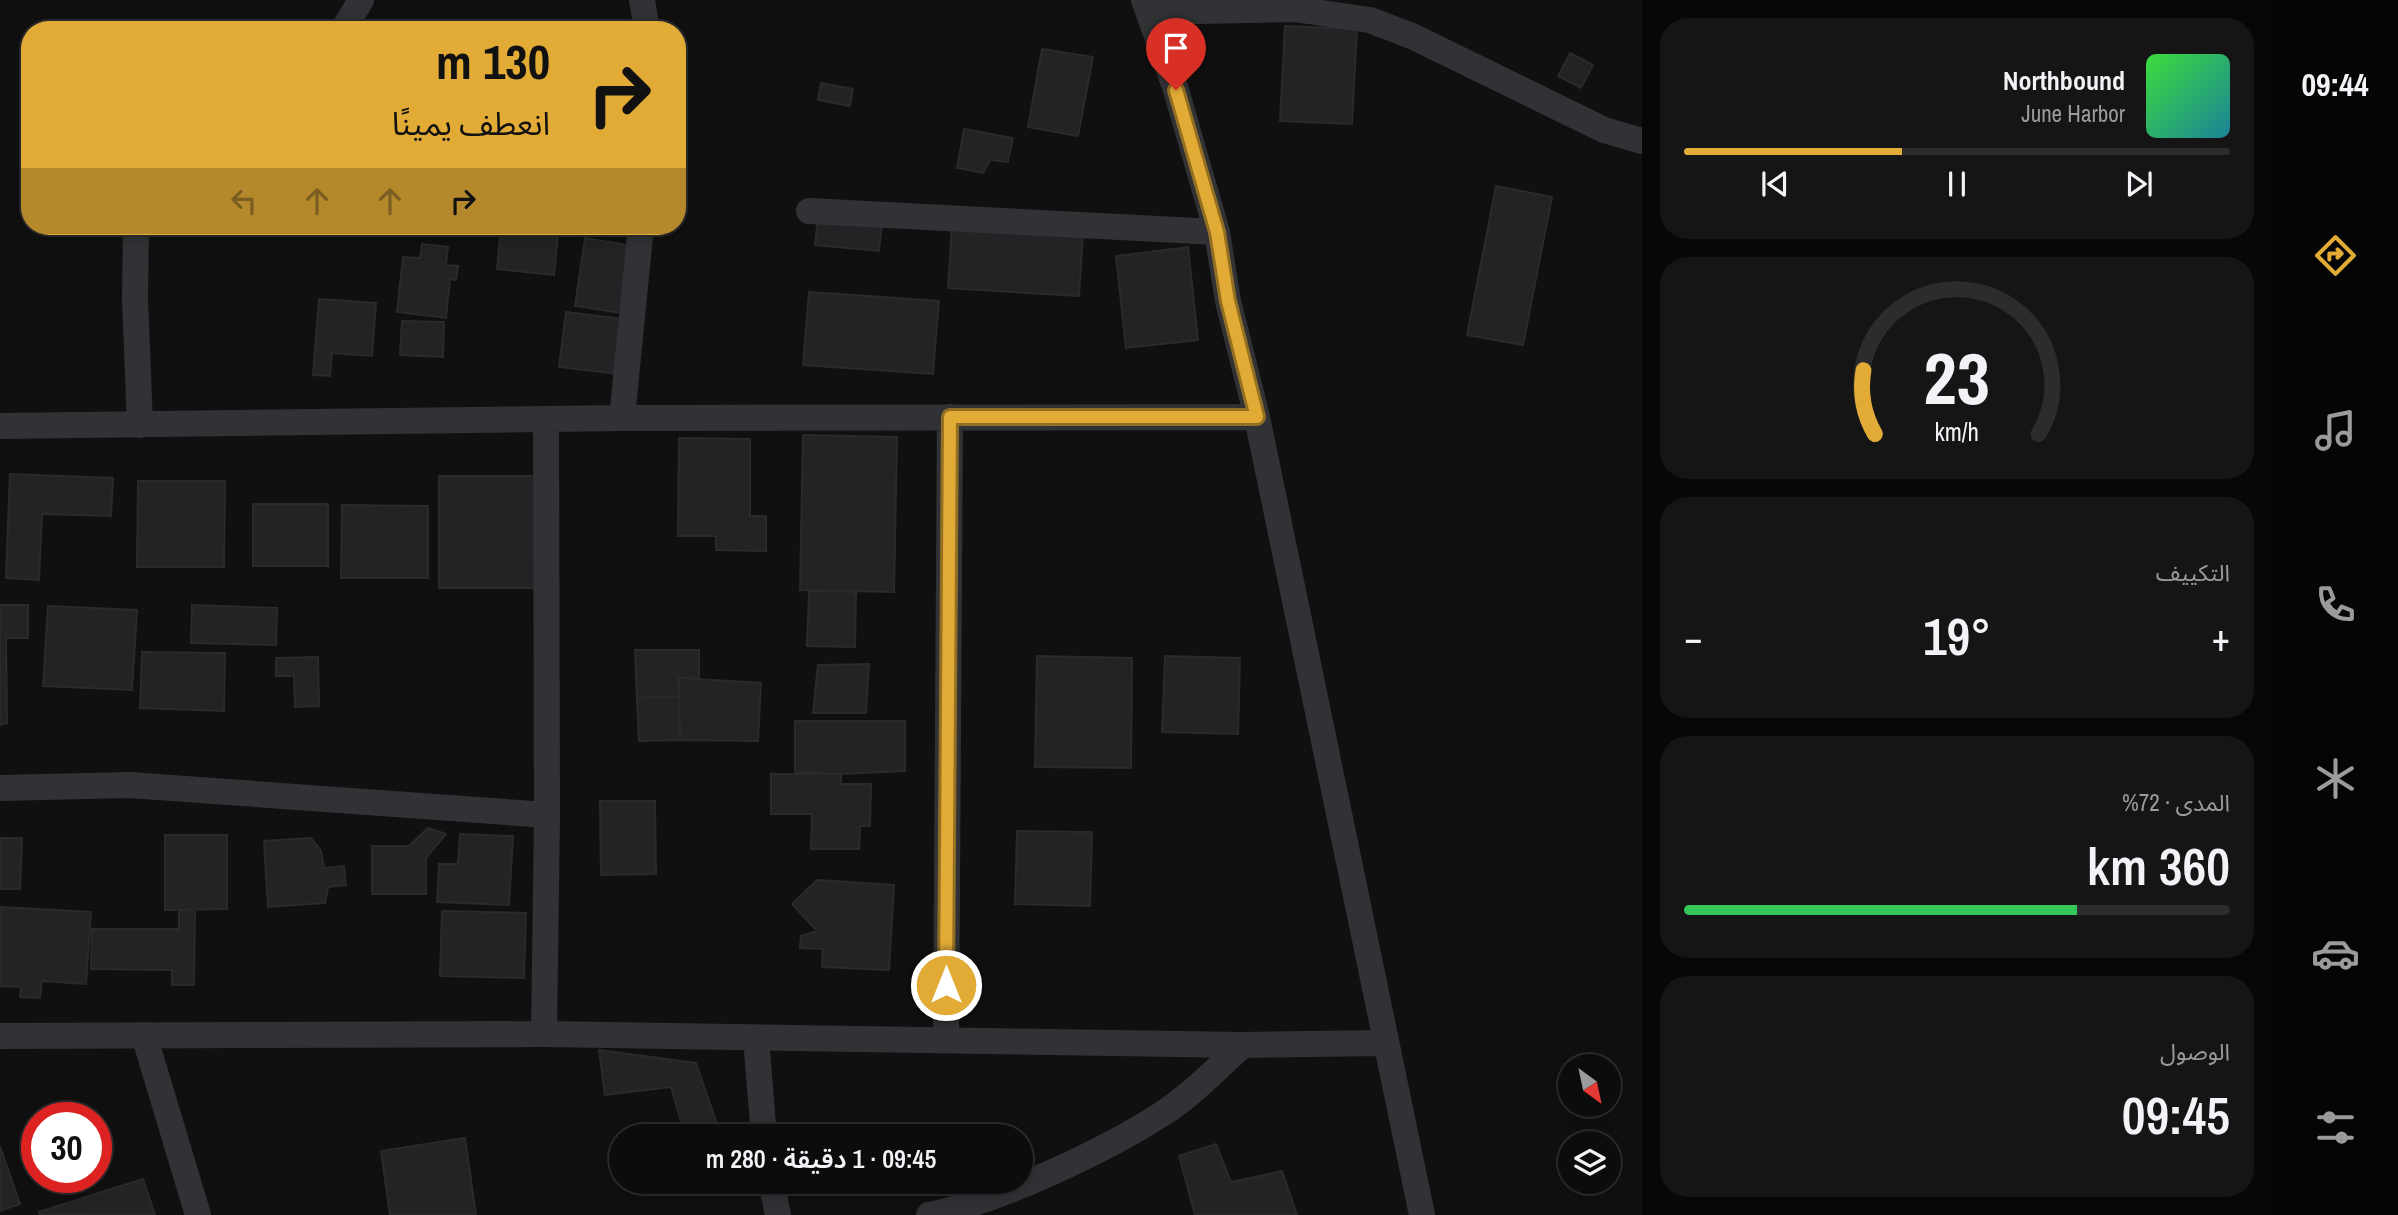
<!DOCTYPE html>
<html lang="ar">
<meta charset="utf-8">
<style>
body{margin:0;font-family:"Archivo Narrow","Noto Sans Arabic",sans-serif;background:#151516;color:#f1f3f6;direction:rtl;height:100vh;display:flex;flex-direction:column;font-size:26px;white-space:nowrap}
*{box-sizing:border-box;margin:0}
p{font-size:23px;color:#9a9b9d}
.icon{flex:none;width:38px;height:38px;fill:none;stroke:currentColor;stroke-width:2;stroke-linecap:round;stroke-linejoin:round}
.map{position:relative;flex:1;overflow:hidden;direction:ltr}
.details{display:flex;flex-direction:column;gap:18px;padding:18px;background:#070707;width:630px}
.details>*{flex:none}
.top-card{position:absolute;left:21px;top:21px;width:665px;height:214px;border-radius:28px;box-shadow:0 4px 18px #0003,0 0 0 2px #2c2c2e;direction:rtl;background:#e2ab36;color:#111;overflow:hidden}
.needle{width:46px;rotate:147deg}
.buttons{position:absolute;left:1558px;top:1054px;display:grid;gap:14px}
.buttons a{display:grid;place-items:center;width:63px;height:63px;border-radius:50%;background:#0c0c0d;box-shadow:0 4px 18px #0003,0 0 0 2px #2c2c2e;font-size:35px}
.speed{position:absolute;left:21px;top:1102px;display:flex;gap:14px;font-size:35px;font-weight:700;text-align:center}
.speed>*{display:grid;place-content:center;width:91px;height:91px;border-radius:50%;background:#0c0c0d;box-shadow:0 4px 18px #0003,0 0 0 2px #2c2c2e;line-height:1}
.speed .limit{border:10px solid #d22;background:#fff;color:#111}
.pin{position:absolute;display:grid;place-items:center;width:60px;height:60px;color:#fff;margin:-72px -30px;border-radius:50% 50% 50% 0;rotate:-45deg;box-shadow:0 0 7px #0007}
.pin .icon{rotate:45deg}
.me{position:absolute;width:77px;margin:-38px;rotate:0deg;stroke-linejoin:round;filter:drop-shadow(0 0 5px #0008)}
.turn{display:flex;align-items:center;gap:24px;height:147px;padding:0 21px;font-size:32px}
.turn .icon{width:91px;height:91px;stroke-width:2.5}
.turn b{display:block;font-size:49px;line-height:60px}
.lanes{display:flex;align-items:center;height:66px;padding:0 21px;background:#0003;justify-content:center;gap:35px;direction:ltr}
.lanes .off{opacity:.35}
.big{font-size:52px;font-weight:600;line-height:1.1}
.details .tile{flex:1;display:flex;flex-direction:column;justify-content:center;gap:10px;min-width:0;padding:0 24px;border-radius:28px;background:#151516}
.details .dial{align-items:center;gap:0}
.dial svg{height:182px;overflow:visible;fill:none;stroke:#2c2c2e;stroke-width:7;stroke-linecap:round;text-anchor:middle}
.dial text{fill:#f1f3f6;stroke:none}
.song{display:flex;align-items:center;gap:21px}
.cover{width:84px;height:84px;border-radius:10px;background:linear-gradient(135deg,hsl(120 70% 55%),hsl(190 70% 35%))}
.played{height:7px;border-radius:4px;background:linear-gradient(90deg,#e2ab36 40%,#2c2c2e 40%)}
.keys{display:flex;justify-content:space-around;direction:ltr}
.heat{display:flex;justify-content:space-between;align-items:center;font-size:38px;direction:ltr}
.charge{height:10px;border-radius:5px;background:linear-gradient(90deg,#34c759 72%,#2c2c2e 0)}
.trip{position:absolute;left:609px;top:1124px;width:424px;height:70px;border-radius:35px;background:#0c0c0d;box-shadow:0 4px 18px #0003,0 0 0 2px #2c2c2e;font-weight:600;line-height:70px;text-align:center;direction:rtl}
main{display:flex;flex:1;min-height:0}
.menu{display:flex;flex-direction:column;width:126px;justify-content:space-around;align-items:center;background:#050505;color:#9a9b9d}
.menu .icon{width:49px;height:49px}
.menu .active{color:#e2ab36}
.menu b{font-size:32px;color:#f1f3f6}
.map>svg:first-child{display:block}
</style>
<main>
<nav class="menu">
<b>09:44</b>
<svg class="icon active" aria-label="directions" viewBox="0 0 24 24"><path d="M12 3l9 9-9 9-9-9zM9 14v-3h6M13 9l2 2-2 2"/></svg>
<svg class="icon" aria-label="music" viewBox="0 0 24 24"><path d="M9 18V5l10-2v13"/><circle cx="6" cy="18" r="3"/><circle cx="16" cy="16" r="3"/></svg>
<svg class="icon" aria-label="phone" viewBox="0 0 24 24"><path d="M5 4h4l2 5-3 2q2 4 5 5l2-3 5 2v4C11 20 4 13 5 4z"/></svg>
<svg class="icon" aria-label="climate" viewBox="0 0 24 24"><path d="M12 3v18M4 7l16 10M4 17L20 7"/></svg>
<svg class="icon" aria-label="car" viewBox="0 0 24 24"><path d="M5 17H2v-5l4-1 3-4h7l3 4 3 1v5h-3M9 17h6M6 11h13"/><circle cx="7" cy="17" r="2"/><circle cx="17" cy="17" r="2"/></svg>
<svg class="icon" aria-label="filters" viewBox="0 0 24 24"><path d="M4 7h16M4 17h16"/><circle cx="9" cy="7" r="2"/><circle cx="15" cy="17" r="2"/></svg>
</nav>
<section class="details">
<div class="tile">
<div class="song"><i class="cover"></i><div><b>Northbound</b><p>June Harbor</p></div></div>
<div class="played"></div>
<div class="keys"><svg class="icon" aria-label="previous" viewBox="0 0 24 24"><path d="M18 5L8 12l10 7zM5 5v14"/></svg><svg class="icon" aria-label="pause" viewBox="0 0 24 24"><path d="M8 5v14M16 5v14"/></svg><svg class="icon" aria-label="next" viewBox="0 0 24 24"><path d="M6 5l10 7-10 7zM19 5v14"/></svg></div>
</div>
<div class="tile dial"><svg viewBox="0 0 100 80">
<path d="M14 69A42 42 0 1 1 86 69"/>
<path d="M14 69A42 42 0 0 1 9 41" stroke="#e2ab36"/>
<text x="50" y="56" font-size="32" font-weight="700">23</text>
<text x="50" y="72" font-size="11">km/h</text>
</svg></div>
<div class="tile"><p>التكييف</p>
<div class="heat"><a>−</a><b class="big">19°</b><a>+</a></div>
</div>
<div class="tile"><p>المدى · 72%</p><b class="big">360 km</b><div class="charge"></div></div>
<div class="tile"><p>الوصول</p><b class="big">09:45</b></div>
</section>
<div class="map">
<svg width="1642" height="1215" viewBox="0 0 1642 1215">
<rect width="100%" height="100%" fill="#101011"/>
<path fill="#232325" stroke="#2a2a2d" stroke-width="2" d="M1285,26L1357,29L1352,124L1280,121Z
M1042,49L1093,57L1078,136L1028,127Z
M1570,53L1593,65L1581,88L1558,76Z
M821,83L853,89L850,106L818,100Z
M964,129L1013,138L1008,162L990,160L983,173L957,168Z
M1496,186L1552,197L1523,345L1467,335Z
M818,216L882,223L879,251L815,245Z
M952,225L1083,233L1079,296L948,288Z
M347,226H398L397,233L346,229Z
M501,226H559L554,275L497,269Z
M585,238L633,246L622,313L575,306Z
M422,244L448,247L446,265L458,266L456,280L450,279L446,318L397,312L403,257L420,258Z
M1188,247L1198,340L1126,348L1116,256Z
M809,292L939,301L933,374L803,365Z
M319,299L376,303L372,356L332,353L330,376L313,375Z
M566,312L624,319L617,374L559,367Z
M402,321L444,322L443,357L400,355Z
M803,435L897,437L894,592L800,590Z
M679,438L750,439V516H766V551L716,550V536H678Z
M10,474L113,478L111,516L42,514L39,580L6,578Z
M439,476H540L539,588H439Z
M138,481H225L224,567H137Z
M253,504H328V566H253Z
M342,505L428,506V578H341Z
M809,591L856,592L855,647L807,646Z
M0,605H28V638H6L7,723L0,725Z
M192,605L277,608L276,645L191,643Z
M48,606L137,610L132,690L43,686Z
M635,650H699V678H679V696L637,698Z
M142,652L225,653L224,711L140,708Z
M1037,656L1132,658L1131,768L1035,767Z
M1165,656L1240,658L1238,734L1162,732Z
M318,657L319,706L295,707L294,676H276V658Z
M869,664L866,713H813L818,665Z
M679,678L761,683L758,741L680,740Z
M679,696L680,740L639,741L637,698Z
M795,721H905V771L841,774L795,772Z
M771,774H841V784H871L870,826H860L859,849H811L812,814H771Z
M600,801H655L656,874L601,875Z
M428,828L446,834L426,858V894H372V846H409Z
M1017,831L1092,832L1090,906L1015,904Z
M460,834L513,836L509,905L437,902L439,864H458Z
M165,835H227V909L165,910Z
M0,838H22L20,889H0Z
M311,838L321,851L324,868L344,866L346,885L328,887L325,903L268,907L264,841Z
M817,880L894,885L889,970L822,967L823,949L800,948L801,936L817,931L792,904Z
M0,907L91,912L86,984L42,981L40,998L20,997L21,987L0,986Z
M179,910H195L194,985H172V970L91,969L92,929H179Z
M442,911L526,913L524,978L440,976Z
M599,1050L696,1063L721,1136H685L671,1087L605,1095Z
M465,1138L476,1215H390L381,1151Z
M1216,1144L1231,1182L1282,1171L1297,1215H1195L1179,1156Z
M0,1146L20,1204L0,1211Z
M143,1179L155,1215H40L39,1212Z"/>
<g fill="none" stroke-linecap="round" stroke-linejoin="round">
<path stroke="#313235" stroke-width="26" d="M642,0L647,30
M1144,0L1176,90L1217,232L1228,301L1257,417
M1150,12L1294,9L1370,20L1414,37L1604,130L1642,141
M343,30L361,0
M809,211L1217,232
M136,226L135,299L140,425
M622,418L641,226
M0,426L622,418L1257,417L1422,1215
M0,788L130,785L547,815
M544,1034L547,815L546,420
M144,1035L198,1215
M0,1036L544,1034L1243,1045L1385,1043
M756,1039L764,1136
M946,1039L950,417
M771,1181L778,1215
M929,1215C997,1202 1107,1150 1165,1112C1193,1094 1218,1067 1243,1045"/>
</g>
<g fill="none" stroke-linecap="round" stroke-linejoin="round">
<defs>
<path id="route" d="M946,985L950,417H1257L1228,301L1217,232L1176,90"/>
</defs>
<use href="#route" stroke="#936f23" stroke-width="18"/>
<use href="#route" stroke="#e2ab36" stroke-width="12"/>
</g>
</svg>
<div class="buttons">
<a><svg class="needle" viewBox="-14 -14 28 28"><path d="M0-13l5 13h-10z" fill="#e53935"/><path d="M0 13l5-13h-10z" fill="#9a9b9d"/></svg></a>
<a><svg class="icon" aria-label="layers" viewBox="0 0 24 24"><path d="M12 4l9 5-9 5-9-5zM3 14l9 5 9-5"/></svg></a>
</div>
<div class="speed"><div class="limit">30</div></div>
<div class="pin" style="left:1176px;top:90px;background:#d93025"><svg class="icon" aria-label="arrive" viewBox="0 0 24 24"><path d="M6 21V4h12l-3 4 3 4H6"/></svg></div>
<svg class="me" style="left:946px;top:985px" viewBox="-20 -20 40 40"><circle r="17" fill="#e2ab36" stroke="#fff" stroke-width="3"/><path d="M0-11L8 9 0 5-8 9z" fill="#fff"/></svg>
<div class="trip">09:45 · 1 دقيقة · 280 m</div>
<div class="top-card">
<div class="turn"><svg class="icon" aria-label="right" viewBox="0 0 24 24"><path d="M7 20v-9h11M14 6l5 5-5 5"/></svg><div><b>130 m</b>انعطف يمينًا</div></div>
<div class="lanes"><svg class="icon off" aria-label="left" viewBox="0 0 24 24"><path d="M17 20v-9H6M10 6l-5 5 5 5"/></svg><svg class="icon off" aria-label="ahead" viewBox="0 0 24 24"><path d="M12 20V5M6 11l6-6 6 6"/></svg><svg class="icon off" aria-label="ahead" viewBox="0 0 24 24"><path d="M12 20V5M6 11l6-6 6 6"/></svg><svg class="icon" aria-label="right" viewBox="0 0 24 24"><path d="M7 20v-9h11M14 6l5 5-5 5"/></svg></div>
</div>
</div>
</main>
